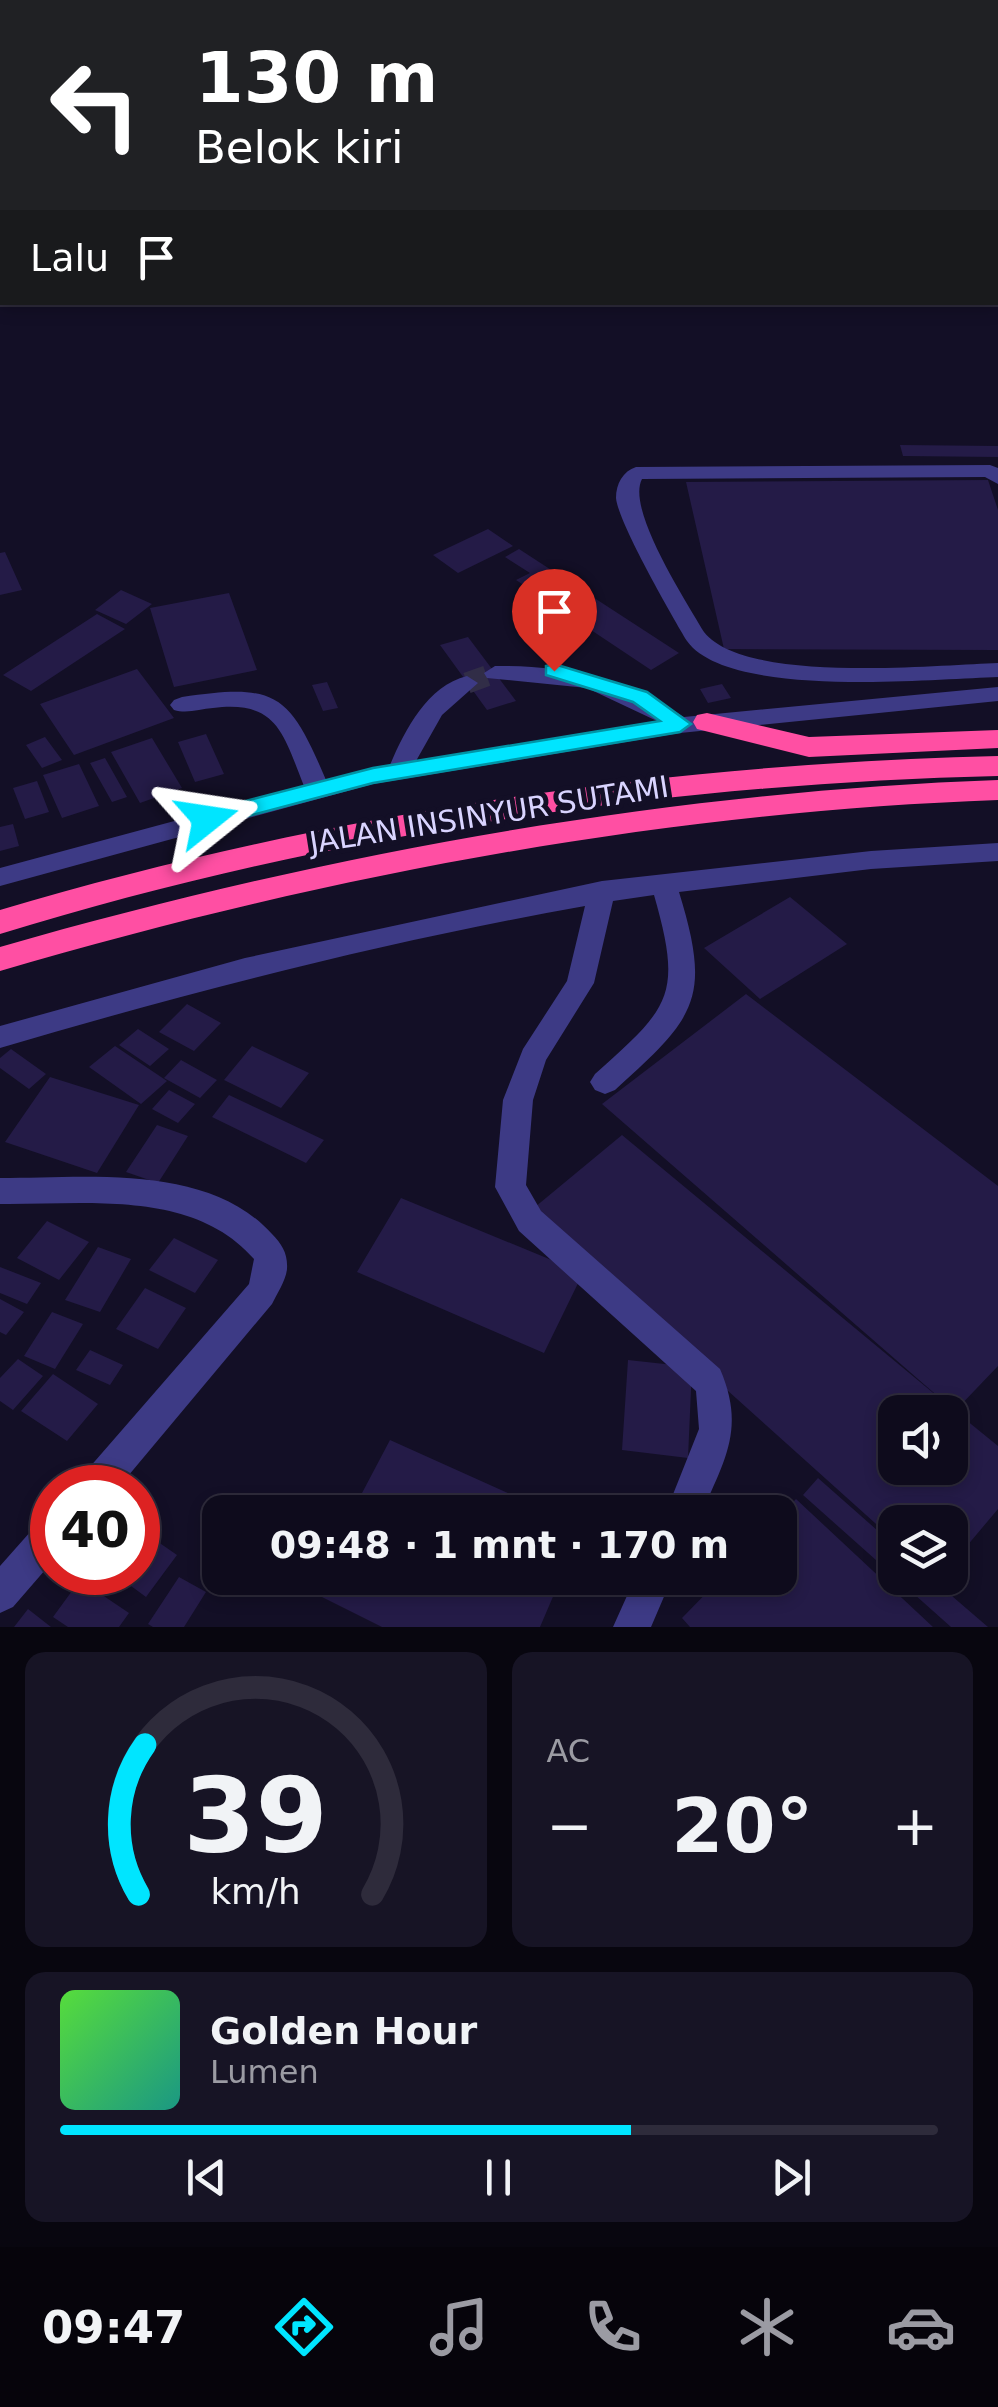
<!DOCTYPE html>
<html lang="id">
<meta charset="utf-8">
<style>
body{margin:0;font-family:"DejaVu Sans",sans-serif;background:#171425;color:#f1f3f6;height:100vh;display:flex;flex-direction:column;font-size:38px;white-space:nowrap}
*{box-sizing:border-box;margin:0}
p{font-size:32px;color:#9b9ba3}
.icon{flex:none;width:55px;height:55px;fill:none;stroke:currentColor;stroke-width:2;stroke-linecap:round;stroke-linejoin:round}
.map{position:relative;height:1627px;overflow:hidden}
.details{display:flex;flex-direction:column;gap:25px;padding:25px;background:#08060f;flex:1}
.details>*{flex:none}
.banner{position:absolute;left:0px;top:0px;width:1000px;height:305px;box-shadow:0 5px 15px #0003,0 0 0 2px #2e2b3b;background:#202124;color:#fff;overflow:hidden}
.controls{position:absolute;left:878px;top:1395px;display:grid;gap:20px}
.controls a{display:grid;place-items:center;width:90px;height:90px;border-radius:20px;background:#0e0b1c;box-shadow:0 5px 15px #0003,0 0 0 2px #2e2b3b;font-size:50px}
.speed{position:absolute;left:30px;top:1465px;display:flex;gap:20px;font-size:50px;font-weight:700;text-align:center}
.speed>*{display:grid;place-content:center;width:130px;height:130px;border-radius:50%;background:#0e0b1c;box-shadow:0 5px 15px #0003,0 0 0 2px #2e2b3b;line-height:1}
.speed .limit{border:15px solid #d22;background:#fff;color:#111}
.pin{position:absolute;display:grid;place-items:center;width:85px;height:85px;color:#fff;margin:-102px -42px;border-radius:50% 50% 50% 0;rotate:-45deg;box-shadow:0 0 10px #0007}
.pin .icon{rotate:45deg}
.me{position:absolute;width:110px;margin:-55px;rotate:75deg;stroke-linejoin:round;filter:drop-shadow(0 0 8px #0008)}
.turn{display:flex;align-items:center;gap:35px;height:210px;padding:0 30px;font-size:45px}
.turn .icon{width:130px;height:130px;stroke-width:2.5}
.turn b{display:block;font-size:70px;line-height:85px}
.then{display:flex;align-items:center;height:95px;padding:0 30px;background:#0003;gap:20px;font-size:38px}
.big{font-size:75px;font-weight:700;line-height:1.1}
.details .tile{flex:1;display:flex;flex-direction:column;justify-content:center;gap:15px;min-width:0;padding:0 35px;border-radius:20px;background:#171425}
.details .dial{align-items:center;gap:0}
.dial svg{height:260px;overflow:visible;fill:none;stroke:#2e2b3b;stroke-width:7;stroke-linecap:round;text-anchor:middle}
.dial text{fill:#f1f3f6;stroke:none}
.song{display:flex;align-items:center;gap:30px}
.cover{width:120px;height:120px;border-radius:15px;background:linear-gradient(135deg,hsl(110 70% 55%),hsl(170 70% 35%))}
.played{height:10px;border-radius:5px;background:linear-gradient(90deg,#00e5ff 65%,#2e2b3b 65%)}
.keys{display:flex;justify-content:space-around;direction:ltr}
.heat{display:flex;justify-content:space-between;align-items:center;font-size:55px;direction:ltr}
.details .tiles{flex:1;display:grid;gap:25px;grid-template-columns:1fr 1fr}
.tile:last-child{grid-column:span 2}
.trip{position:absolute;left:202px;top:1495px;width:595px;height:100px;border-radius:20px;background:#0e0b1c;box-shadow:0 5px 15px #0003,0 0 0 2px #2e2b3b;font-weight:700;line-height:100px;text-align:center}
.tabs{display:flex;height:160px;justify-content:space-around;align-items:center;background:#06040b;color:#9b9ba3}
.tabs .icon{width:70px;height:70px}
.tabs .on{color:#00e5ff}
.tabs b{font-size:45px;color:#f1f3f6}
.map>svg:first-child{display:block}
</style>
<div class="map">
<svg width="998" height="1627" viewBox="0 0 998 1627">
<rect width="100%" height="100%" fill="#130f26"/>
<path fill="#12302f" d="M0,0H697L2,2L0,87Z"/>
<path fill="#241b47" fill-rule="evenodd" d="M900,445L998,446V457L903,456Z
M988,480L998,510V650L724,649L686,482Z
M488,529L513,546L458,573L433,555Z
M519,549L679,653L651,670L516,580L530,573L505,557Z
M5,552L22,590L0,595V553Z
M121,590L152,604L126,624L95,610Z
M229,593L257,670L174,687L150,608Z
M97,614L125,629L31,691L3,675Z
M468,637L516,701L487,710L440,645Z
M137,669L174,718L74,755L40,704Z
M327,682L338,708L323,711L312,685Z
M722,684L731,698L708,703L700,689Z
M206,734L224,774L195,782L178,742Z
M45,737L62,760L42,768L26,745Z
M152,738L182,788L140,803L111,752Z
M105,758L127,797L112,802L90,763Z
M79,764L99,806L62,818L43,775Z
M37,781L49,812L25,819L13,788Z
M13,824L19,846L0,851V827Z
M790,897L847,944L760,999L704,948Z
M746,994L998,1186V1366L955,1411L998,1446V1509L950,1566V1522H895V1541L529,1212L622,1135L949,1406L602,1104ZM895,1412H950V1468H895Z
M187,1004L221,1023L194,1051L159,1032Z
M138,1029L169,1049L150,1066L119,1045Z
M115,1046L167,1081L141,1104L89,1067Z
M252,1046L309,1073L281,1108L224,1080Z
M11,1049L46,1074L29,1089L0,1068V1058Z
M181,1060L217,1080L200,1098L164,1078Z
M50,1077L139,1105L97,1173L5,1142Z
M169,1090L195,1104L178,1123L152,1109Z
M229,1095L324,1140L306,1163L212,1117Z
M157,1125L188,1136L158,1183L126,1172Z
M401,1198L583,1273L544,1353L357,1272Z
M47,1221L89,1242L59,1280L17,1258Z
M174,1238L218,1260L195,1293L149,1270Z
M98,1247L131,1259L100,1312L65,1300Z
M0,1267L41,1283L27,1304L0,1293Z
M145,1288L186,1308L158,1349L116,1329Z
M0,1299L24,1312L6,1335L0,1332Z
M52,1312L83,1324L55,1369L24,1356Z
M90,1350L123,1365L110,1385L76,1370Z
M18,1359L43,1376L13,1410L0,1401V1378Z
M628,1360L692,1367L688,1458L622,1450Z
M53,1374L98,1404L67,1441L21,1411Z
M390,1440L550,1512H352Z
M818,1478L895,1546V1577L803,1495Z
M796,1499L933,1627H690L682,1618L721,1578H780V1516Z
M138,1528L177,1555L146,1597L112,1572H138Z
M179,1577L206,1592L184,1627H153L148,1624Z
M318,1578H561L540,1627H382L310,1591Z
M896,1578H931L988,1627H951Z
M80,1580L129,1613L119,1627H68L53,1617Z
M28,1609L51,1627H14Z"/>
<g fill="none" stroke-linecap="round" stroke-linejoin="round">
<path stroke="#312d47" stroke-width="21" stroke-dasharray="21 11" stroke-linecap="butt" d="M467,683L495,673"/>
<path fill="#3d3a85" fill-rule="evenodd" d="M2,181V191L0,192V182Z
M990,465L998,468V484L985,477L642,479C626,509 685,599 702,629C737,685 936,665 998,663V677C931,679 728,699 687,641C672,616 618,522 616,498C616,484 623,471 636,467Z
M495,666C565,665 624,679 684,717L998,687V701L680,733L373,784L0,886V868L304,786C283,734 278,700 213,708C200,709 187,714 174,710L170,705L174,700L182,697C277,683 289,693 326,780L390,765C405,730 427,686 467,676L478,683L442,715L416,761L657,721L587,688L487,678L484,673Z
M998,843V861L871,869L679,892C712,999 696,1017 615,1090L605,1094L595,1090L590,1082L595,1074C670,1007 683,996 654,895L613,901L594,983L546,1060L533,1100L526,1185L541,1211L720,1369C745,1427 726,1458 702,1512H666L699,1429L696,1391L519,1231L495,1187L503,1100L523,1049L567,981L585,906C387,941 193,991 0,1048V1026L245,958L602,881L871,851Z
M0,1178C87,1178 208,1163 272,1234C282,1244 288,1254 287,1269C286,1280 277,1294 272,1304L118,1488H77L82,1476L249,1284L254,1259C193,1189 85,1205 0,1204Z
M52,1517V1562L13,1607L0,1613V1566L39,1522Z
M635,1578H672L651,1627H613Z"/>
<path fill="#ff4fa3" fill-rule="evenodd" d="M707,713L809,737L998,730V748L809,757L697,729L693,722L697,715Z
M998,756V776C663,784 321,835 0,934V910C321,814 663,764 998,756Z
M998,780V800C661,812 323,876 0,971V947C323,854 662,792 998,780Z"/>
</g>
<path fill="#00e5ff" stroke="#0095a6" stroke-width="2.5" d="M554,664L647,692L691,724L680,732L373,783L207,827L196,819L207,811L373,768L660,721L633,702L546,675V666Z"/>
<g text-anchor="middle" stroke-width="10" stroke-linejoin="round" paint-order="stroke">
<g font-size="30" fill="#d9d4ff" stroke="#130f26">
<text transform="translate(489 815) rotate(-9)" y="10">JALAN INSINYUR SUTAMI</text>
</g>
</g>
</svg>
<div class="controls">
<a><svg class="icon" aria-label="sound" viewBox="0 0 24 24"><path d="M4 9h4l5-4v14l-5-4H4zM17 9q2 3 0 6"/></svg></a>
<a><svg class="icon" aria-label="layers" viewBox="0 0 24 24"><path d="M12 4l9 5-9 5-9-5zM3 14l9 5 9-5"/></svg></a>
</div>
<div class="speed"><div class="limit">40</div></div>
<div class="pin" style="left:554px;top:671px;background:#d93025"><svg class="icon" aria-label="arrive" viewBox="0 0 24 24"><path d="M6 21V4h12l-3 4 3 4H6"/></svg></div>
<svg class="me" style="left:207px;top:819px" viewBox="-20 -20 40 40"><path d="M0-17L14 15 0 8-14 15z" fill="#00e5ff" stroke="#fff" stroke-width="4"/></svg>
<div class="trip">09:48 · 1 mnt · 170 m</div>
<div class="banner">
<div class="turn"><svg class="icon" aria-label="left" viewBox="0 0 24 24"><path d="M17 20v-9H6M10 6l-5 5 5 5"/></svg><div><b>130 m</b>Belok kiri</div></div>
<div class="then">Lalu<svg class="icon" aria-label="arrive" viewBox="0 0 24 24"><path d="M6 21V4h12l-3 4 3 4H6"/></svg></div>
</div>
</div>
<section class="details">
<div class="tiles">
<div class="tile dial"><svg viewBox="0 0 100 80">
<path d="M14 69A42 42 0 1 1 86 69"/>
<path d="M14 69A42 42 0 0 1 16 23" stroke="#00e5ff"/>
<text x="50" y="56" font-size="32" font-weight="700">39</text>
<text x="50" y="72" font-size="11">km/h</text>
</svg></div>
<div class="tile"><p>AC</p>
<div class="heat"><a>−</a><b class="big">20°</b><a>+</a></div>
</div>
<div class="tile">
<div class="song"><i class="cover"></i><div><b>Golden Hour</b><p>Lumen</p></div></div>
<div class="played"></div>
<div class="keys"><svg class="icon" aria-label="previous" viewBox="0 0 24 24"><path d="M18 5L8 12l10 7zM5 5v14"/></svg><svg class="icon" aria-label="pause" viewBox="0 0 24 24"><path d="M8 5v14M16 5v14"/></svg><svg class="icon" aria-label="next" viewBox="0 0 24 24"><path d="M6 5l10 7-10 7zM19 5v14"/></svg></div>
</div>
</div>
</section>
<nav class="tabs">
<b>09:47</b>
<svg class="icon on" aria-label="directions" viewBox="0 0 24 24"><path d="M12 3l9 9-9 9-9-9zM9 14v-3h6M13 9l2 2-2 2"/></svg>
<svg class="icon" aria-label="music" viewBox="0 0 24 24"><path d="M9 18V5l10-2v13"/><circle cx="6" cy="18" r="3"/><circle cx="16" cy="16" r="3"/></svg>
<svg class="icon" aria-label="phone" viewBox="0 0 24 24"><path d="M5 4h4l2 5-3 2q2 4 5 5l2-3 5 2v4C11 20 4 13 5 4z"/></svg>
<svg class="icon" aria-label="climate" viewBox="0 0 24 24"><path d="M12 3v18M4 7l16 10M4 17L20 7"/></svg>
<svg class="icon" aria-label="car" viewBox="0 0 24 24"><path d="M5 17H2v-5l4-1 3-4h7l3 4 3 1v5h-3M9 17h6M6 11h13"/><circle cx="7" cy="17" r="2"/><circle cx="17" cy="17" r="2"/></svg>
</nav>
